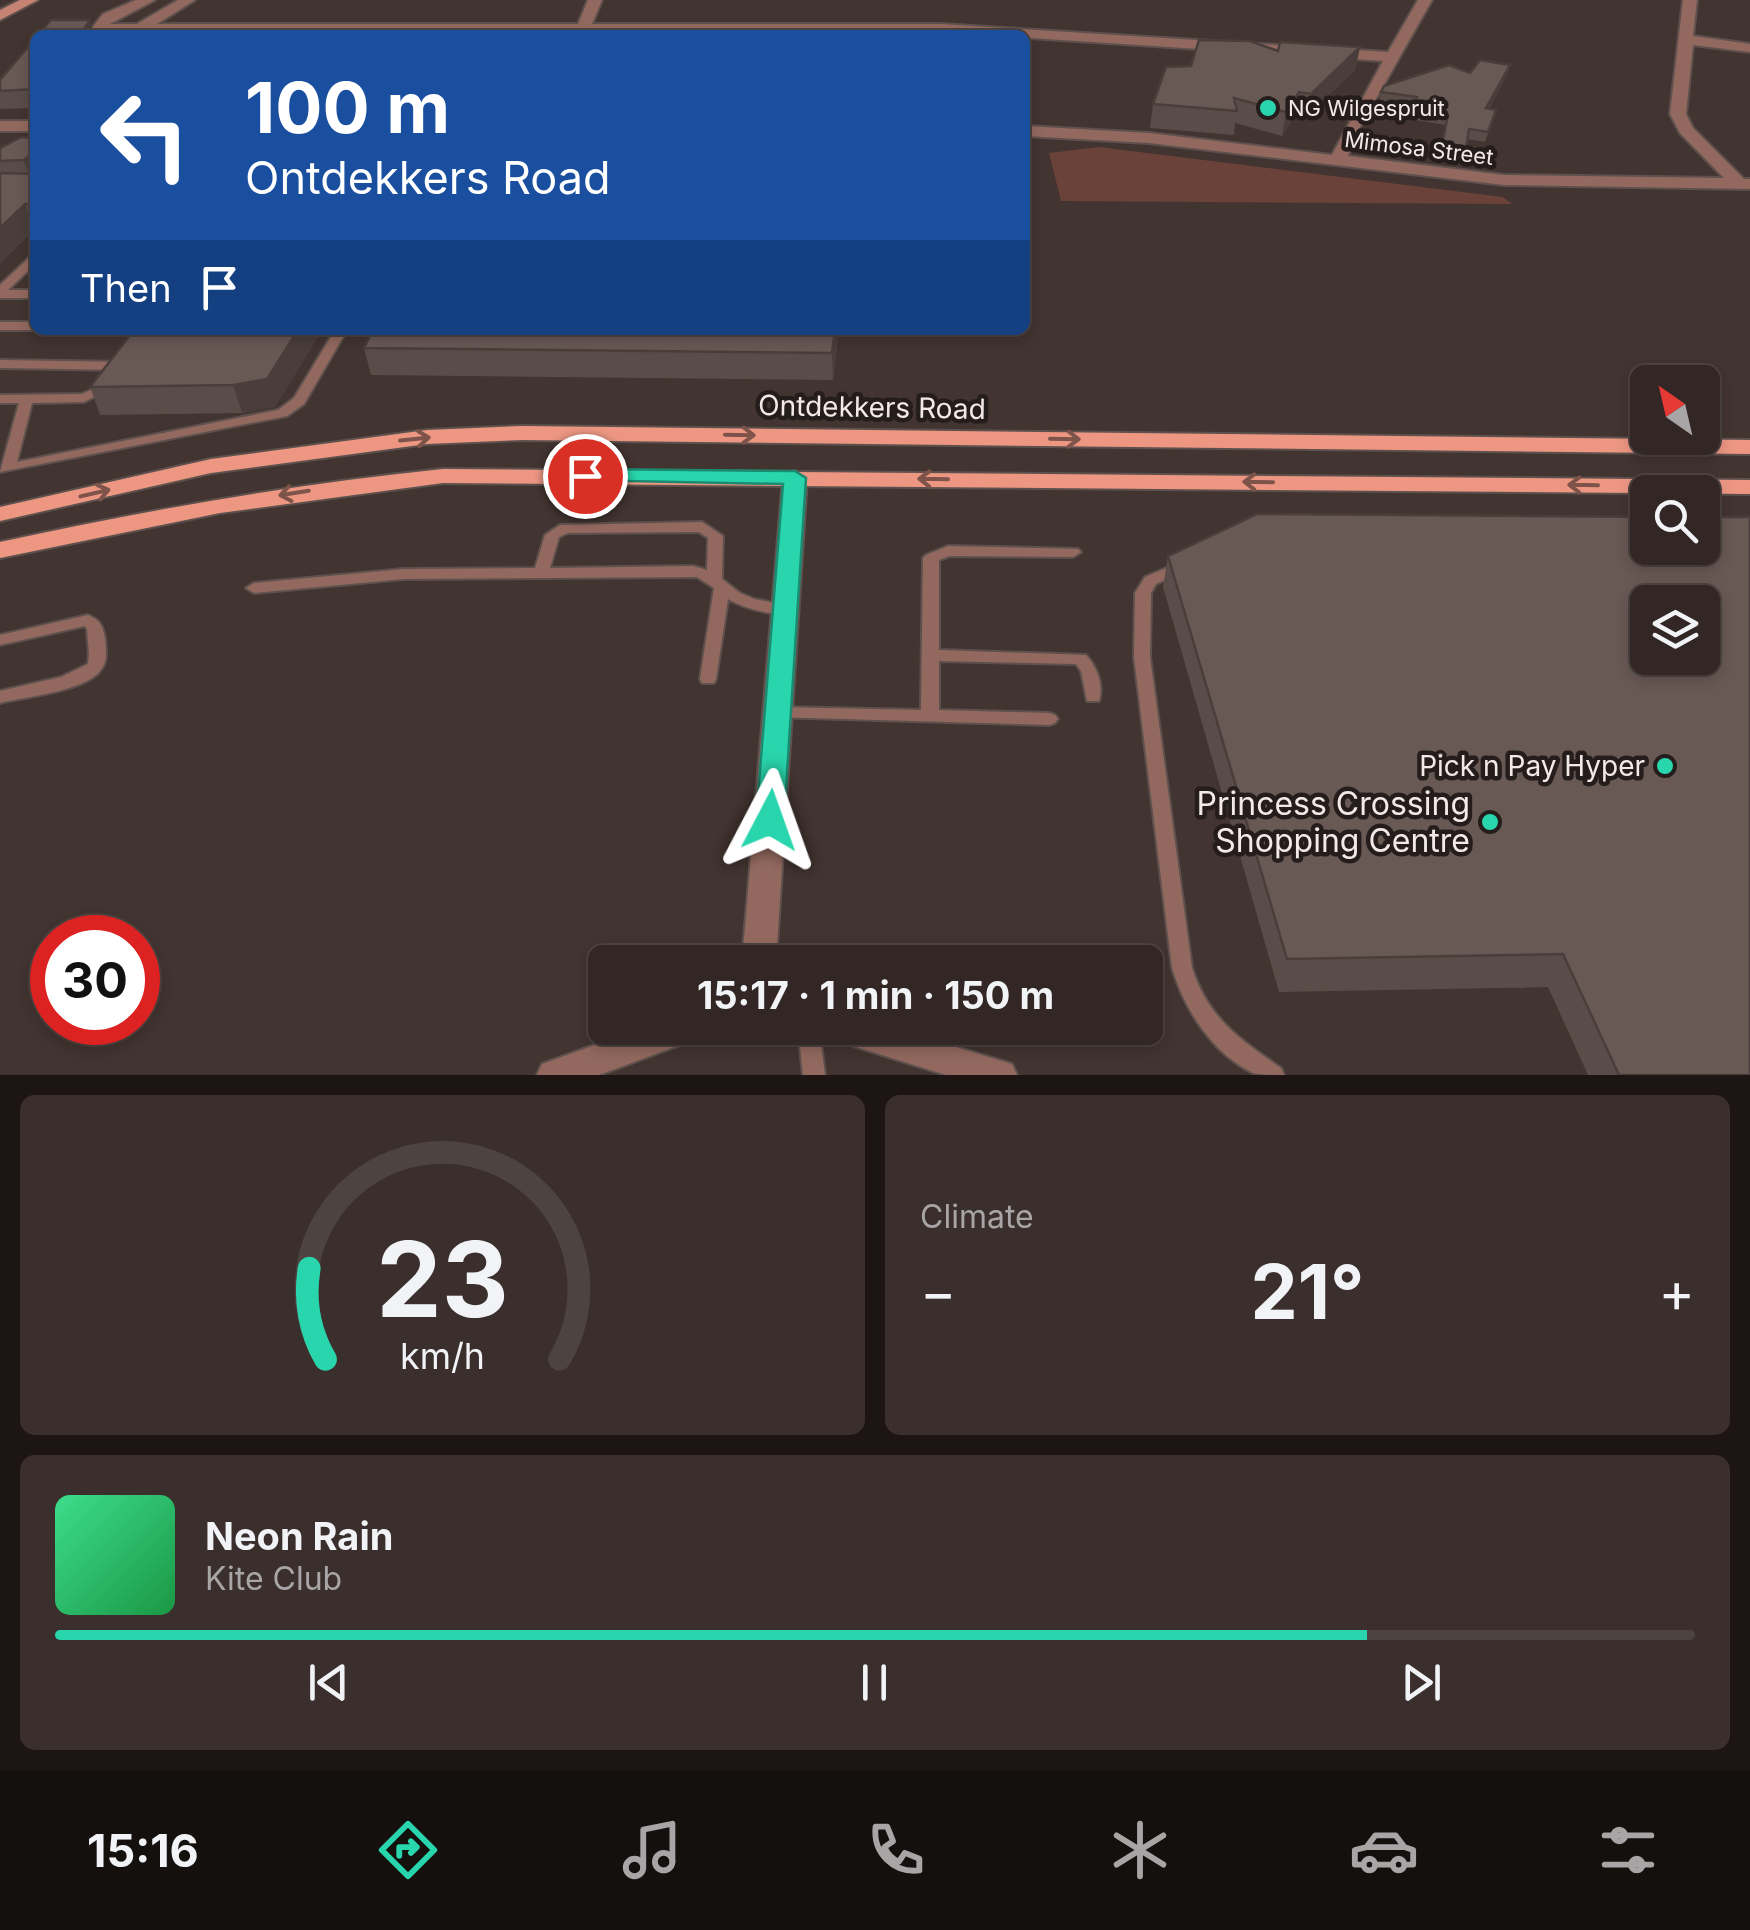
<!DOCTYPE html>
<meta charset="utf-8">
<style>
body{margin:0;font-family:Inter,sans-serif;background:#3a2f2c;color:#f1f3f6;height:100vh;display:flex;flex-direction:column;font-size:38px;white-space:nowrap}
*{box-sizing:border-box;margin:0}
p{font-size:32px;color:#a8a5a6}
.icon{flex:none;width:55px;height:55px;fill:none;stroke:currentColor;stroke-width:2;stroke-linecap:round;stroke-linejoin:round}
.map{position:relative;height:1075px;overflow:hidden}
.sheet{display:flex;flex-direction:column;gap:20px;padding:20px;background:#1c1514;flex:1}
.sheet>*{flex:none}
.hud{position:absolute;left:30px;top:30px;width:1000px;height:305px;border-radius:15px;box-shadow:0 5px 15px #0003,0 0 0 2px #4d4441;background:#1a4fa0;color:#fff;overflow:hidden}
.needle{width:65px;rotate:326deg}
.fabs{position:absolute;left:1630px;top:365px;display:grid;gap:20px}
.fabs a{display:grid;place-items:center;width:90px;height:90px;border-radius:15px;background:#322724;box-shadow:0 5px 15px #0003,0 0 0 2px #4d4441;font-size:50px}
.speed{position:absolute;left:30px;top:915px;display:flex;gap:20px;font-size:50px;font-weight:700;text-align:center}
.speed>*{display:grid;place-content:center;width:130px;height:130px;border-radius:50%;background:#322724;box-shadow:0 5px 15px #0003,0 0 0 2px #4d4441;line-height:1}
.speed .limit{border:15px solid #d22;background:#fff;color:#111}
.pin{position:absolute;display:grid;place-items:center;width:85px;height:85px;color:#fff;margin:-42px;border:5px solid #fff;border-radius:50%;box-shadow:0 2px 10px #0007}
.me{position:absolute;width:110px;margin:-55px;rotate:4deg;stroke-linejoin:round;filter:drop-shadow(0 0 8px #0008)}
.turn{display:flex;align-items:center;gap:35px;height:210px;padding:0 50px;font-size:45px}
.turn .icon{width:130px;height:130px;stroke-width:2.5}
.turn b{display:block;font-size:70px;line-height:85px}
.then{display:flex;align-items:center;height:95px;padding:0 50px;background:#0003;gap:20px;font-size:38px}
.big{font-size:75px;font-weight:700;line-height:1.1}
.sheet .widget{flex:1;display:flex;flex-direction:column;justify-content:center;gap:15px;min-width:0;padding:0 35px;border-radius:15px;background:#3a2f2c}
.sheet .dial{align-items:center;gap:0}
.dial svg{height:260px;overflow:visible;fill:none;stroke:#4d4441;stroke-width:7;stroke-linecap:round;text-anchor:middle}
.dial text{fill:#f1f3f6;stroke:none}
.song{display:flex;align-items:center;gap:30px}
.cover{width:120px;height:120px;border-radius:15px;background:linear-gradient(135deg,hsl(150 70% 55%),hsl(140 70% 35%))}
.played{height:10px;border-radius:5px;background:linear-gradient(90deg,#29d5ac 80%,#4d4441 80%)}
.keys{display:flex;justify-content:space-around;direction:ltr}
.heat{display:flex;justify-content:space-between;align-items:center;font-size:55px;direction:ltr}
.sheet .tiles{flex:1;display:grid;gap:20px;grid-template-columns:1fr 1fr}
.widget:last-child{grid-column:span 2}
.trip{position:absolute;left:588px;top:945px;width:575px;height:100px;border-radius:15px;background:#322724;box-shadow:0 5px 15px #0003,0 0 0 2px #4d4441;font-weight:700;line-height:100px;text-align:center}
.tabs{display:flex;height:160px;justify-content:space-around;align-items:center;background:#14100e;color:#a8a5a6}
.tabs .icon{width:70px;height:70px}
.tabs .current{color:#29d5ac}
.tabs b{font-size:45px;color:#f1f3f6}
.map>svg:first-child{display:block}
</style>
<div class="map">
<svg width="1750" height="1075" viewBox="0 0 1750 1075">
<rect width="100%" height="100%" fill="#423430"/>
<path fill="#6a4239" d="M1099,147L1503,197L1512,204L1061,201L1049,153Z"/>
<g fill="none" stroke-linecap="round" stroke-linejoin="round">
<defs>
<path id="lane" d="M35,255V264L8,290H35V298H0V285L31,256Z
M0,322H35V330H0Z
M335,330H347L304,404L287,416L0,472L19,403H0V395L82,394L107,383L114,387L84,402L32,403L17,462L278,410L294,398Z
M0,360L125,362L131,366L125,370L0,368Z
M702,522L723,536L722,579L740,593L754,599L791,606L793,610L785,615C765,613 746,609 728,599L716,679L714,683H702L700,679L714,588L697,577L404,579L254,593L246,588L254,583L404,569L535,568L545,535L560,525ZM699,532L708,538L707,570L693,566L550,568L559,537L568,533Z
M948,546L1078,549L1081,552L1073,557L950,556L939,560V650L1086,655C1097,667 1104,685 1099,701H1087L1081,671L1076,664L939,661V710L1049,713L1055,715L1058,719L1055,723L1049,725L772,717L769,713L772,709L778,707L921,710L923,558L926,555Z
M1181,562L1186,564L1189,567L1186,570L1156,584L1151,593L1150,657L1192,968C1208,1018 1239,1039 1281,1068L1284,1075C1274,1075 1261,1075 1253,1073C1212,1053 1185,1010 1172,968L1134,657L1135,593L1145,577Z
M88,615C100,620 103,626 105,639C106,650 108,662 100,671C85,691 24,697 0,703V691L61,677L88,664L89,654L87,629L85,626L0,645V635Z
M798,1028H819L825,1075H803Z"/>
<path id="street" d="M136,0H155L110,24H137L178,0H195L157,24H578L588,0H602L592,24H941L1388,52L1418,0H1432L1356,134L1348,156L1504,175L1724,178L1680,133L1670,114L1683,0H1697L1693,36L1750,44V52L1693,45L1686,114L1693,128L1744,179H1750V189L1504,185L1149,143L1025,136V126L1149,133L1332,155L1383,61L941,32L138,33L99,32L92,28L103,14Z
M0,121H35V131H0Z
M795,471L807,478L776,962H742L783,478Z
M642,1028H702L696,1039L599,1075H537L542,1064Z
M825,1028H893L1012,1064L1017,1075H946L831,1039Z"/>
<path id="secondary" d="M20,0H38L0,20V10Z"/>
<path id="primary" d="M522,426L1750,440V454L522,440L427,444L211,473L0,521V507L211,459L427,430Z
M443,469L1750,480V494L443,483L220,513L0,558V542C147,510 294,484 443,469Z"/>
</defs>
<use href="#lane" stroke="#5e514d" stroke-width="4"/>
<use href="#street" stroke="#5e514d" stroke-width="4"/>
<use href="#secondary" stroke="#5e514d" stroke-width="4"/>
<use href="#primary" stroke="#5e514d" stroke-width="4"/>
<use href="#lane" fill="#93695f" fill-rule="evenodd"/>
<use href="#street" fill="#93695f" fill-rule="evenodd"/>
<use href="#secondary" fill="#c68374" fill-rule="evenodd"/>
<use href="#primary" fill="#ed9783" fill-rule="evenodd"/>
</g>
<path fill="#5a4d49" d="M35,39V108L0,109V80Z
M1360,47L1355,70L1306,117L1295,115L1282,136L1235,123L1234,135L1150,128L1153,104L1191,66L1278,51Z
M1510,65L1507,75L1489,109L1496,110L1485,142L1467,139L1463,159L1439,156L1446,125L1409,119L1412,107L1379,102L1381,92Z
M35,138V229L0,263V146Z
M134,330H322L275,407L242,413L100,415L90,387Z
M373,330H839L833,380L371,375L364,348Z
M1168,556L1750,1075H1588L1548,987L1279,992L1163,587Z"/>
<path fill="#4a3e3c" d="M90,20L94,35H80Z
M1360,47L1355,70L1306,117L1311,94Z
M1510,65L1507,75L1484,118L1486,108Z
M1299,92L1295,115L1282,136L1286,112Z
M35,151V183L33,184L24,160Z
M25,204L34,229L0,263V228Z
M298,330H322L275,407L242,413L233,385Z
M835,330H839L833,380L832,353Z"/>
<path fill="#695955" stroke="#4a3e3c" stroke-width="2.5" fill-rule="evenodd" d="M51,20H90L80,35H38Z
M503,30L500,35H305L307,32Z
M35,39V89L0,91V80Z
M1199,40L1250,41L1278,51L1280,42L1360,47L1311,94L1299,92L1286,112L1234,98L1237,111L1153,104L1166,67L1191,66Z
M1480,60L1510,65L1486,108L1496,110L1488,132L1469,129L1466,149L1442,145L1448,115L1411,109L1417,97L1381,92L1384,86L1449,65L1470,73Z
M21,137L35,138V151L24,160L0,161V146L2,147Z
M0,173L35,174V204H25L0,228Z
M134,330H298L267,379L233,385L90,387Z
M373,330H835L832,353L364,348Z
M1257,514L1648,517V548H1702V517H1750V1075H1619L1563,954L1287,959L1168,556ZM1648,602H1702V658H1648Z"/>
<defs><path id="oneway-shaft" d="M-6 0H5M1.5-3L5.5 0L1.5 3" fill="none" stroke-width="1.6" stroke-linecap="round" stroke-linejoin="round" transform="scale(2.5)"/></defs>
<g stroke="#7e544a">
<use href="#oneway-shaft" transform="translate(740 435) rotate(1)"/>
<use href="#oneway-shaft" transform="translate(415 439) rotate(-6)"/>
<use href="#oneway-shaft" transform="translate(1065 439) rotate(1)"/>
<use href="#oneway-shaft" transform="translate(933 479) rotate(-179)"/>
<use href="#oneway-shaft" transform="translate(1258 482) rotate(-179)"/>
<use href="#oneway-shaft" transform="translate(1583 485) rotate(-179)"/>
<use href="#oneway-shaft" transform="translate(95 493) rotate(-13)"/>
<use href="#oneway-shaft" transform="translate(294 493) rotate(171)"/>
</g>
<path fill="#29d5ac" stroke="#1b8a70" stroke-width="2.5" d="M585,469L795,471L806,478L784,820L780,828L770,831L760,828L756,820L783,484L577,480L574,476L577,471Z"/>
<g fill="#29d5ac" stroke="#241d1c" stroke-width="4">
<circle cx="1268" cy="108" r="10"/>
<circle cx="1665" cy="766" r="10"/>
<circle cx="1490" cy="822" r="10"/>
</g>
<g text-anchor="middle" stroke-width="9" stroke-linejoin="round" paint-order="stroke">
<g font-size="22" fill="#f3eae8" stroke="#241d1c" text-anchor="start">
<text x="1288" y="116">NG Wilgespruit</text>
</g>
<g font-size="22" fill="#f3eae8" stroke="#241d1c">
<text transform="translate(1419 148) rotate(7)" y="8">Mimosa Street</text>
</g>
<g font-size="28" fill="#f3eae8" stroke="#241d1c">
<text transform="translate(872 407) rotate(1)" y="10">Ontdekkers Road</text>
</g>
<g font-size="28" fill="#f3eae8" stroke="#241d1c" text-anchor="end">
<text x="1645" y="776">Pick n Pay Hyper</text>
</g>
<g font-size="32" fill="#f3eae8" stroke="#241d1c" text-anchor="end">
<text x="1470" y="815">Princess Crossing<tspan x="1470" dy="37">Shopping Centre</tspan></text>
</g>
</g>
</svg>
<div class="fabs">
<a><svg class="needle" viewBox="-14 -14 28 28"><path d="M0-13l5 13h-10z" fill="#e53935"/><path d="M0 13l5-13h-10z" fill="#a8a5a6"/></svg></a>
<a><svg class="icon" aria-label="search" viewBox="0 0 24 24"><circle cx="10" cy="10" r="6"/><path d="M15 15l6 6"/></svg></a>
<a><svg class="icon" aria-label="layers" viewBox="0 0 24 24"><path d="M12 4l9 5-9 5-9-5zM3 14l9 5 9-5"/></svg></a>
</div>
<div class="speed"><div class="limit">30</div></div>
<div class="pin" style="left:585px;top:476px;background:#d93025"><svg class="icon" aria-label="arrive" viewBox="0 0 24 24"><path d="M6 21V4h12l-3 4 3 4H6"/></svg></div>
<svg class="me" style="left:770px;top:820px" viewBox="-20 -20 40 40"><path d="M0-17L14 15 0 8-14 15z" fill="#29d5ac" stroke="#fff" stroke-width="4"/></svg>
<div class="trip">15:17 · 1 min · 150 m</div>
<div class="hud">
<div class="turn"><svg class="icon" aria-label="left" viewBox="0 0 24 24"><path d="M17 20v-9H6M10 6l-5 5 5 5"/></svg><div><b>100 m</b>Ontdekkers Road</div></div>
<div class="then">Then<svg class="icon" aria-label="arrive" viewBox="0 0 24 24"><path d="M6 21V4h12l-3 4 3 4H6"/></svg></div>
</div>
</div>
<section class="sheet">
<div class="tiles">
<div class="widget dial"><svg viewBox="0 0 100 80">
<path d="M14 69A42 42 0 1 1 86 69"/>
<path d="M14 69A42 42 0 0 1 9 41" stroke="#29d5ac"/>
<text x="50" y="56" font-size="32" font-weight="700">23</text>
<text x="50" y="72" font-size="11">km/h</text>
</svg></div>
<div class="widget"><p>Climate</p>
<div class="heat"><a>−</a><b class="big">21°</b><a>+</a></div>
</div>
<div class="widget">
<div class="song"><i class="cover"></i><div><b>Neon Rain</b><p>Kite Club</p></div></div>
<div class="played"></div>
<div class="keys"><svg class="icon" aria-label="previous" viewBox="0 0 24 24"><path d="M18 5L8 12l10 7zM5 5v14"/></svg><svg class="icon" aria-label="pause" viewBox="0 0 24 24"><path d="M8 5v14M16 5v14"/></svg><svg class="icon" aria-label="next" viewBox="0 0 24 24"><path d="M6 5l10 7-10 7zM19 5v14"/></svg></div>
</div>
</div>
</section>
<nav class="tabs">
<b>15:16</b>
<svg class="icon current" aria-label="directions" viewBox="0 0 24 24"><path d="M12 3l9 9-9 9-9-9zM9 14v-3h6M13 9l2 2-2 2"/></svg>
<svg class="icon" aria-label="music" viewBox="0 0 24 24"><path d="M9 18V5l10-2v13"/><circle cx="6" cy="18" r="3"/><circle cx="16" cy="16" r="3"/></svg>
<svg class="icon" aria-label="phone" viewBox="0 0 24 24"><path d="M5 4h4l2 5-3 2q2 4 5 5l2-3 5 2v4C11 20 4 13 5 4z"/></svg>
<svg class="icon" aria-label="climate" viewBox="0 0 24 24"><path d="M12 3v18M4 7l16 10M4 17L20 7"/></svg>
<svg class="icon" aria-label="car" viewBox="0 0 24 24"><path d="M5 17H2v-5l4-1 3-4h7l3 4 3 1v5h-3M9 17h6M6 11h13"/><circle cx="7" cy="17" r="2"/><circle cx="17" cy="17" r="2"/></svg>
<svg class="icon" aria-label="filters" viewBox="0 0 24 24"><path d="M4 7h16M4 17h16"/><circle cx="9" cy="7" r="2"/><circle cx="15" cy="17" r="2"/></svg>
</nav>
